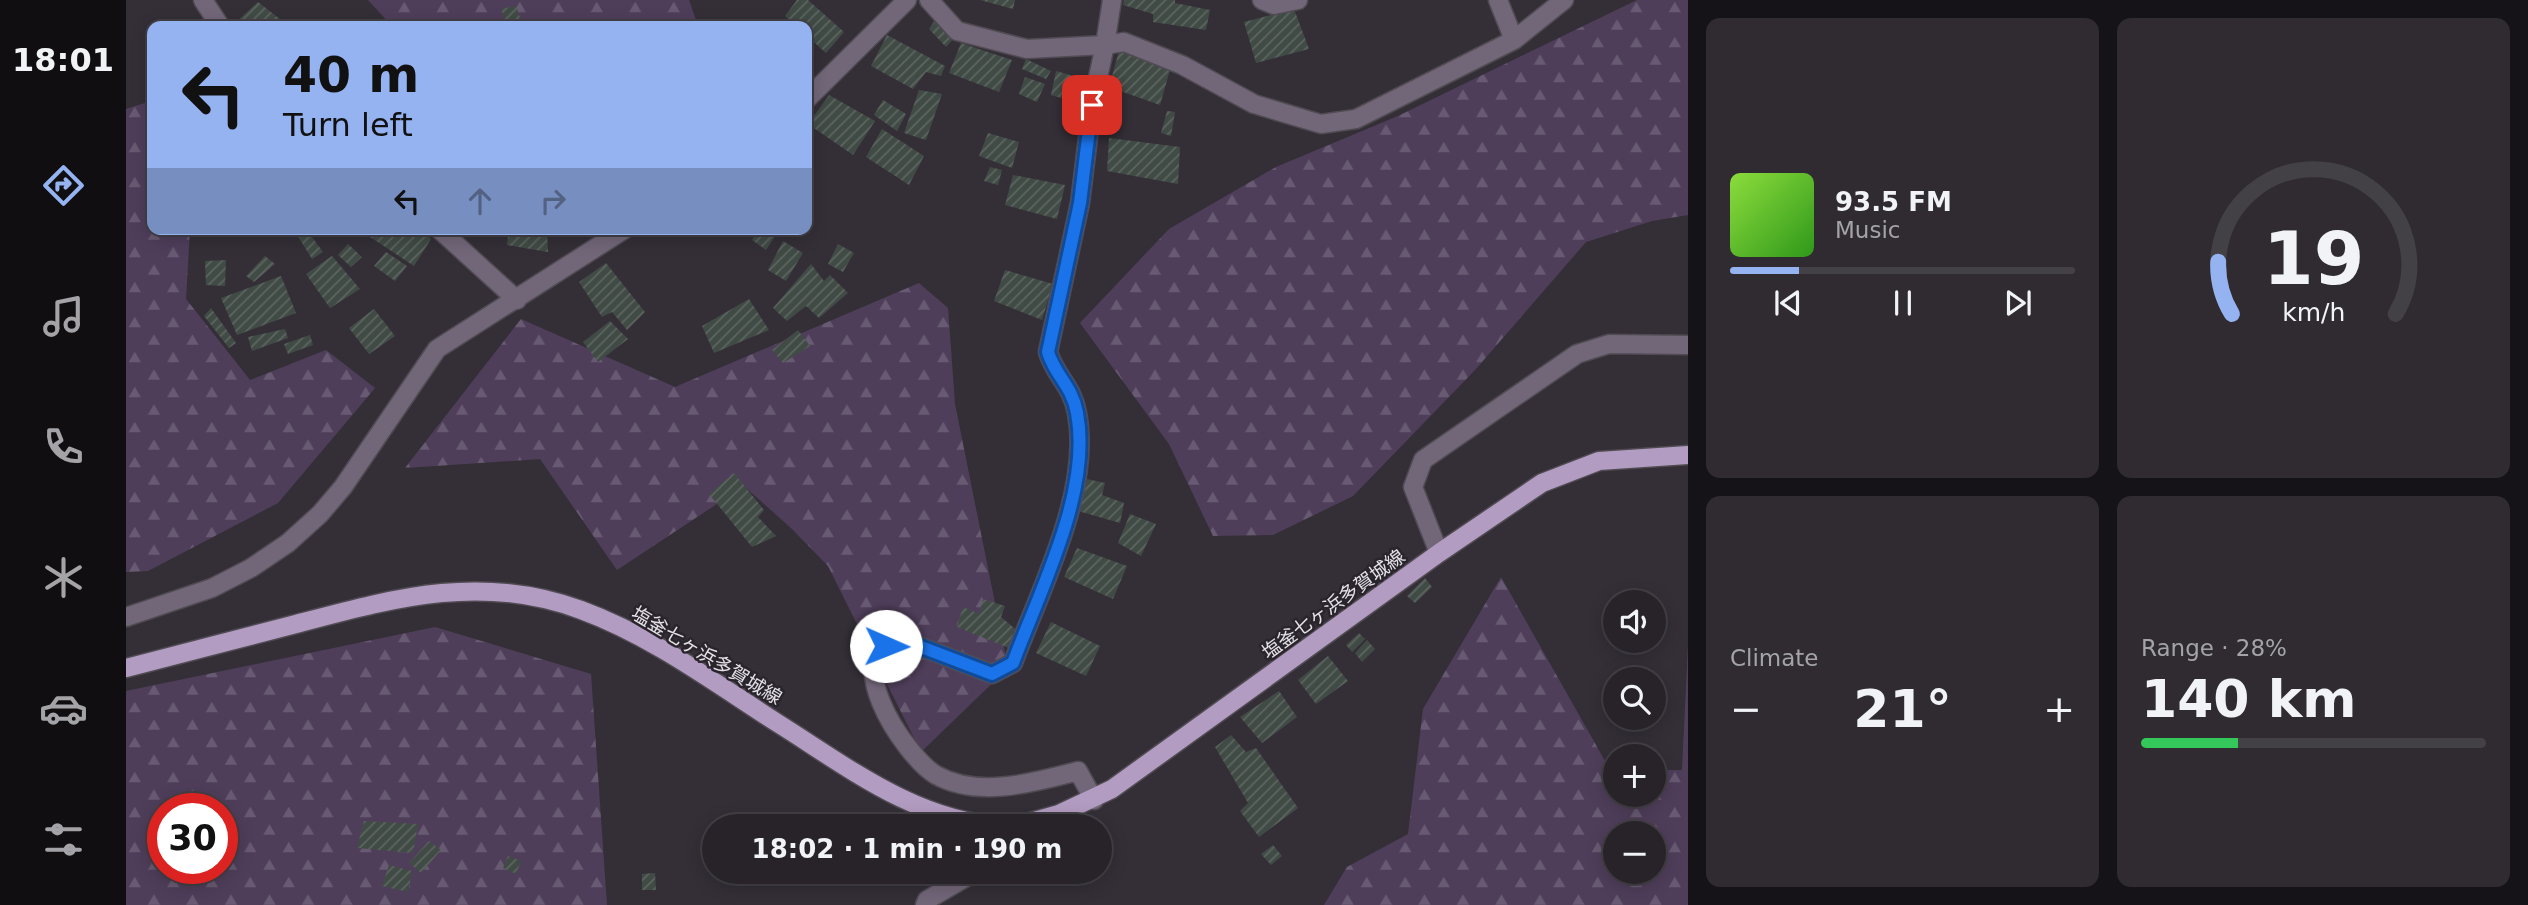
<!DOCTYPE html>
<meta charset="utf-8">
<style>
body{margin:0;font-family:"DejaVu Sans","Noto Sans JP",sans-serif;background:#2f2b31;color:#f1f3f6;height:100vh;display:flex;flex-direction:column;font-size:26px;white-space:nowrap}
*{box-sizing:border-box;margin:0}
p{font-size:23px;color:#a4a4a8}
.icon{flex:none;width:38px;height:38px;fill:none;stroke:currentColor;stroke-width:2;stroke-linecap:round;stroke-linejoin:round}
.map{position:relative;flex:1;overflow:hidden}
.drawer{display:flex;flex-direction:column;gap:18px;padding:18px;background:#151317;width:840px}
.drawer>*{flex:none}
.hud{position:absolute;left:21px;top:21px;width:665px;height:214px;border-radius:14px;box-shadow:0 4px 18px #0003,0 0 0 2px #434046;background:#95b2f1;color:#111;overflow:hidden}
.controls{position:absolute;left:1477px;top:590px;display:grid;gap:14px}
.controls a{display:grid;place-items:center;width:63px;height:63px;border-radius:50%;background:#272329;box-shadow:0 4px 18px #0003,0 0 0 2px #434046;font-size:35px}
.speed{position:absolute;left:21px;top:793px;display:flex;gap:14px;font-size:35px;font-weight:700;text-align:center}
.speed>*{display:grid;place-content:center;width:91px;height:91px;border-radius:50%;background:#272329;box-shadow:0 4px 18px #0003,0 0 0 2px #434046;line-height:1}
.speed .limit{border:10px solid #d22;background:#fff;color:#111}
.pin{position:absolute;display:grid;place-items:center;width:60px;height:60px;color:#fff;margin:-30px;border-radius:14px;box-shadow:0 4px 10px #0006}
.me{position:absolute;width:77px;margin:-38px;rotate:91deg;stroke-linejoin:round;filter:drop-shadow(0 0 5px #0008)}
.turn{display:flex;align-items:center;gap:24px;height:147px;padding:0 21px;font-size:32px}
.turn .icon{width:91px;height:91px;stroke-width:2.5}
.turn b{display:block;font-size:49px;line-height:60px}
.lanes{display:flex;align-items:center;height:66px;padding:0 21px;background:#0003;justify-content:center;gap:35px;direction:ltr}
.lanes .off{opacity:.35}
.big{font-size:52px;font-weight:600;line-height:1.1}
.drawer .widget{flex:1;display:flex;flex-direction:column;justify-content:center;gap:10px;min-width:0;padding:0 24px;border-radius:14px;background:#2f2b31}
.drawer .dial{align-items:center;gap:0}
.dial svg{height:182px;overflow:visible;fill:none;stroke:#434046;stroke-width:7;stroke-linecap:round;text-anchor:middle}
.dial text{fill:#f1f3f6;stroke:none}
.song{display:flex;align-items:center;gap:21px}
.cover{width:84px;height:84px;border-radius:10px;background:linear-gradient(135deg,hsl(90 70% 55%),hsl(110 70% 35%))}
.played{height:7px;border-radius:4px;background:linear-gradient(90deg,#95b2f1 20%,#434046 20%)}
.keys{display:flex;justify-content:space-around;direction:ltr}
.heat{display:flex;justify-content:space-between;align-items:center;font-size:38px;direction:ltr}
.charge{height:10px;border-radius:5px;background:linear-gradient(90deg,#34c759 28%,#434046 0)}
.drawer .tiles{flex:1;display:grid;gap:18px;grid-template-columns:repeat(2,1fr)}
.trip{position:absolute;left:576px;top:814px;width:410px;height:70px;border-radius:35px;background:#272329;box-shadow:0 4px 18px #0003,0 0 0 2px #434046;font-weight:600;line-height:70px;text-align:center}
main{display:flex;flex:1;min-height:0}
.menu{display:flex;flex-direction:column;width:126px;justify-content:space-around;align-items:center;background:#100e10;color:#a4a4a8}
.menu .icon{width:49px;height:49px}
.menu .on{color:#95b2f1}
.menu b{font-size:32px;color:#f1f3f6}
.map>svg:first-child{display:block}
</style>
<main>
<nav class="menu">
<b>18:01</b>
<svg class="icon on" aria-label="directions" viewBox="0 0 24 24"><path d="M12 3l9 9-9 9-9-9zM9 14v-3h6M13 9l2 2-2 2"/></svg>
<svg class="icon" aria-label="music" viewBox="0 0 24 24"><path d="M9 18V5l10-2v13"/><circle cx="6" cy="18" r="3"/><circle cx="16" cy="16" r="3"/></svg>
<svg class="icon" aria-label="phone" viewBox="0 0 24 24"><path d="M5 4h4l2 5-3 2q2 4 5 5l2-3 5 2v4C11 20 4 13 5 4z"/></svg>
<svg class="icon" aria-label="climate" viewBox="0 0 24 24"><path d="M12 3v18M4 7l16 10M4 17L20 7"/></svg>
<svg class="icon" aria-label="car" viewBox="0 0 24 24"><path d="M5 17H2v-5l4-1 3-4h7l3 4 3 1v5h-3M9 17h6M6 11h13"/><circle cx="7" cy="17" r="2"/><circle cx="17" cy="17" r="2"/></svg>
<svg class="icon" aria-label="filters" viewBox="0 0 24 24"><path d="M4 7h16M4 17h16"/><circle cx="9" cy="7" r="2"/><circle cx="15" cy="17" r="2"/></svg>
</nav>
<div class="map">
<svg width="1562" height="905" viewBox="0 0 1562 905">
<defs>
<pattern id="forest-firs" width="22" height="20" patternUnits="userSpaceOnUse" patternTransform="scale(1.75)"><rect width="22" height="20" fill="#4f3e5a"/><path d="M5 1l3.5 6h-7zM16 11l3.5 6h-7z" fill="#685a72"/></pattern>
<pattern id="building-hatch" width="6" height="6" patternUnits="userSpaceOnUse" patternTransform="scale(1.75)"><rect width="6" height="6" fill="#414b45"/><path d="M-1 1l2-2M0 6l6-6M5 7l2-2" fill="none" stroke="#5c6560"/></pattern>
</defs>
<rect width="100%" height="100%" fill="#342f37"/>
<path fill="url(#forest-firs)" fill-rule="evenodd" d="M242,0H563L572,26H266Z
M1511,0H1562V215L1526,221L1460,242L1350,369L1227,496L1147,535L1087,536L1043,444L954,323L1043,229L1150,167L1272,116Z
M25,101L26,229H64L60,299L124,380L200,350L249,388L152,503L22,571L0,572V109Z
M793,283L822,308L829,404L882,668L795,752L702,566L666,529L618,486L491,570L414,459L279,468L395,319L549,387Z
M1375,577L1483,768H1489V794H1528V770H1556L1562,646V905H1198L1221,867L1282,834L1297,709ZM1489,833H1528V872H1489Z
M309,627L465,674L481,905H0V691ZM37,808H96V868H37Z"/>
<path fill="url(#building-hatch)" d="M671,0H682L718,32L700,53L681,36V26H670L659,16Z
M854,0H889L887,9Z
M998,0H1049V3L1084,10L1080,30L1027,22V14L997,5Z
M132,2L163,26L108,24Z
M390,6L397,26H381L375,9Z
M1168,9L1183,49L1130,63L1118,22Z
M809,20L828,38L820,47L803,29Z
M761,35L819,66L815,76L800,72L787,89L745,66Z
M835,43L886,60L873,92L823,73Z
M993,51L1044,70L1034,105L983,87Z
M900,59L925,71L920,79L896,69Z
M930,71L951,77L945,101L925,95Z
M899,77L919,84L911,102L893,94Z
M793,90L816,94L800,140L778,133Z
M703,95L749,121L727,155L682,124Z
M757,100L780,114L771,131L748,115Z
M1041,111L1049,112L1045,136L1035,133Z
M756,129L798,156L783,185L740,157Z
M862,133L893,142L886,168L853,156Z
M983,138L1054,147L1052,184L981,171Z
M864,167L876,170L872,185L858,181Z
M887,175L939,185L931,219L879,205Z
M126,229H143L142,233Z
M180,229L197,252L186,259L168,230Z
M238,229H293L305,239L288,266L238,233Z
M383,229H421L422,252L381,245Z
M632,229H654L640,250L626,240Z
M657,241L677,253L660,281L642,270Z
M222,244L236,257L225,267L212,255Z
M712,244L728,253L717,272L702,264Z
M260,252L281,266L269,281L248,266Z
M139,256L149,264L128,282L120,276Z
M206,256L234,289L204,308L180,274Z
M100,260L99,286L80,285L79,261Z
M480,263L519,312L501,330L486,312L476,317L453,282Z
M685,264L698,281L704,275L722,293L693,318L680,306L661,321L647,308Z
M879,270L927,284L916,320L868,301Z
M155,276L170,313L111,335L95,298Z
M623,299L643,330L588,353L576,326Z
M85,308L110,343L103,348L78,316Z
M248,309L269,336L243,354L223,328Z
M484,321L502,339L472,362L457,342Z
M159,329L162,338L126,351L122,337Z
M672,330L684,346L657,363L646,350Z
M184,335L187,345L162,354L158,344Z
M608,473L638,510L632,517L650,536L626,547L583,494Z
M961,479L979,483L976,495L998,503L994,523L952,511Z
M1004,514L1030,524L1015,556L992,543Z
M951,548L1001,566L987,599L938,577Z
M1299,578L1306,587L1289,603L1281,596Z
M857,599L879,606L875,617L893,632L885,649L831,627L837,607L853,614Z
M925,622L974,646L960,676L910,653Z
M1233,633L1239,639L1226,652L1220,645Z
M1241,640L1249,649L1236,662L1229,653Z
M1202,656L1222,681L1190,704L1172,680Z
M1153,691L1171,717L1136,743L1114,717Z
M1105,735L1120,752L1130,748L1172,808L1133,837L1114,811L1122,803L1089,747Z
M238,821L292,824L287,853L231,848Z
M303,841L315,850L295,873L283,863Z
M1147,845L1156,856L1145,865L1135,854Z
M382,856L395,861L390,874L377,868Z
M263,865L286,871L282,892L256,886Z
M529,873L530,890H516V874Z"/>
<g fill="none" stroke-linecap="round" stroke-linejoin="round">
<defs>
<path id="minor" d="M77,0L94,26
M803,0L831,31L901,49L979,45L966,105L954,203L922,352C929,376 946,385 951,413C966,491 914,590 887,663L866,674L782,642C705,645 778,756 810,775C853,799 909,782 952,771L968,800
M986,0L979,45L998,42L1056,65L1128,104L1195,124L1230,119L1388,40L1438,0
M1136,0L1148,5L1172,0
M1372,0L1388,40
M681,99L781,0
M313,229L391,300
M1313,553L1287,487L1297,460L1451,354L1483,344L1562,345
M0,617L86,588L125,568L162,543L194,514L217,487L311,349L499,229
M799,905L801,900L849,872"/>
<path id="primary" d="M0,668C57,653 113,639 170,624C268,598 356,573 455,610C526,636 589,683 653,724C723,768 790,821 876,826
M890,826L933,814L986,789L1313,553L1416,483L1473,461L1562,455"/>
</defs>
<use href="#minor" stroke="#504b53" stroke-width="21"/>
<use href="#primary" stroke="#504b53" stroke-width="21"/>
<use href="#minor" stroke="#726779" stroke-width="18"/>
<use href="#primary" stroke="#b29cc1" stroke-width="18"/>
</g>
<g fill="none" stroke-linecap="round" stroke-linejoin="round">
<defs>
<path id="route" d="M760,646L782,642L866,674L887,663C914,590 966,491 951,413C946,385 929,376 922,352L954,203L966,105"/>
</defs>
<use href="#route" stroke="#114b97" stroke-width="18"/>
<use href="#route" stroke="#1a73e8" stroke-width="12"/>
</g>
<g text-anchor="middle" stroke-width="5" stroke-linejoin="round" paint-order="stroke">
<g font-size="19" fill="#e4e1e7" stroke="#2a252d">
<text transform="translate(1207 604) rotate(-36)" y="7">塩釜七ヶ浜多賀城線</text>
<text transform="translate(581 655) rotate(31)" y="7">塩釜七ヶ浜多賀城線</text>
</g>
</g>
</svg>
<div class="controls">
<a><svg class="icon" aria-label="sound" viewBox="0 0 24 24"><path d="M4 9h4l5-4v14l-5-4H4zM17 9q2 3 0 6"/></svg></a>
<a><svg class="icon" aria-label="search" viewBox="0 0 24 24"><circle cx="10" cy="10" r="6"/><path d="M15 15l6 6"/></svg></a>
<a>+</a>
<a>−</a>
</div>
<div class="speed"><div class="limit">30</div></div>
<div class="pin" style="left:966px;top:105px;background:#d93025"><svg class="icon" aria-label="arrive" viewBox="0 0 24 24"><path d="M6 21V4h12l-3 4 3 4H6"/></svg></div>
<svg class="me" style="left:760px;top:646px" viewBox="-20 -20 40 40"><circle r="19" fill="#fff"/><path d="M0-13L10 11 0 6-10 11z" fill="#1a73e8"/></svg>
<div class="trip">18:02 · 1 min · 190 m</div>
<div class="hud">
<div class="turn"><svg class="icon" aria-label="left" viewBox="0 0 24 24"><path d="M17 20v-9H6M10 6l-5 5 5 5"/></svg><div><b>40 m</b>Turn left</div></div>
<div class="lanes"><svg class="icon" aria-label="left" viewBox="0 0 24 24"><path d="M17 20v-9H6M10 6l-5 5 5 5"/></svg><svg class="icon off" aria-label="ahead" viewBox="0 0 24 24"><path d="M12 20V5M6 11l6-6 6 6"/></svg><svg class="icon off" aria-label="right" viewBox="0 0 24 24"><path d="M7 20v-9h11M14 6l5 5-5 5"/></svg></div>
</div>
</div>
<section class="drawer">
<div class="tiles">
<div class="widget">
<div class="song"><i class="cover"></i><div><b>93.5 FM</b><p>Music</p></div></div>
<div class="played"></div>
<div class="keys"><svg class="icon" aria-label="previous" viewBox="0 0 24 24"><path d="M18 5L8 12l10 7zM5 5v14"/></svg><svg class="icon" aria-label="pause" viewBox="0 0 24 24"><path d="M8 5v14M16 5v14"/></svg><svg class="icon" aria-label="next" viewBox="0 0 24 24"><path d="M6 5l10 7-10 7zM19 5v14"/></svg></div>
</div>
<div class="widget dial"><svg viewBox="0 0 100 80">
<path d="M14 69A42 42 0 1 1 86 69"/>
<path d="M14 69A42 42 0 0 1 8 46" stroke="#95b2f1"/>
<text x="50" y="56" font-size="32" font-weight="700">19</text>
<text x="50" y="72" font-size="11">km/h</text>
</svg></div>
<div class="widget"><p>Climate</p>
<div class="heat"><a>−</a><b class="big">21°</b><a>+</a></div>
</div>
<div class="widget"><p>Range · 28%</p><b class="big">140 km</b><div class="charge"></div></div>
</div>
</section>
</main>
